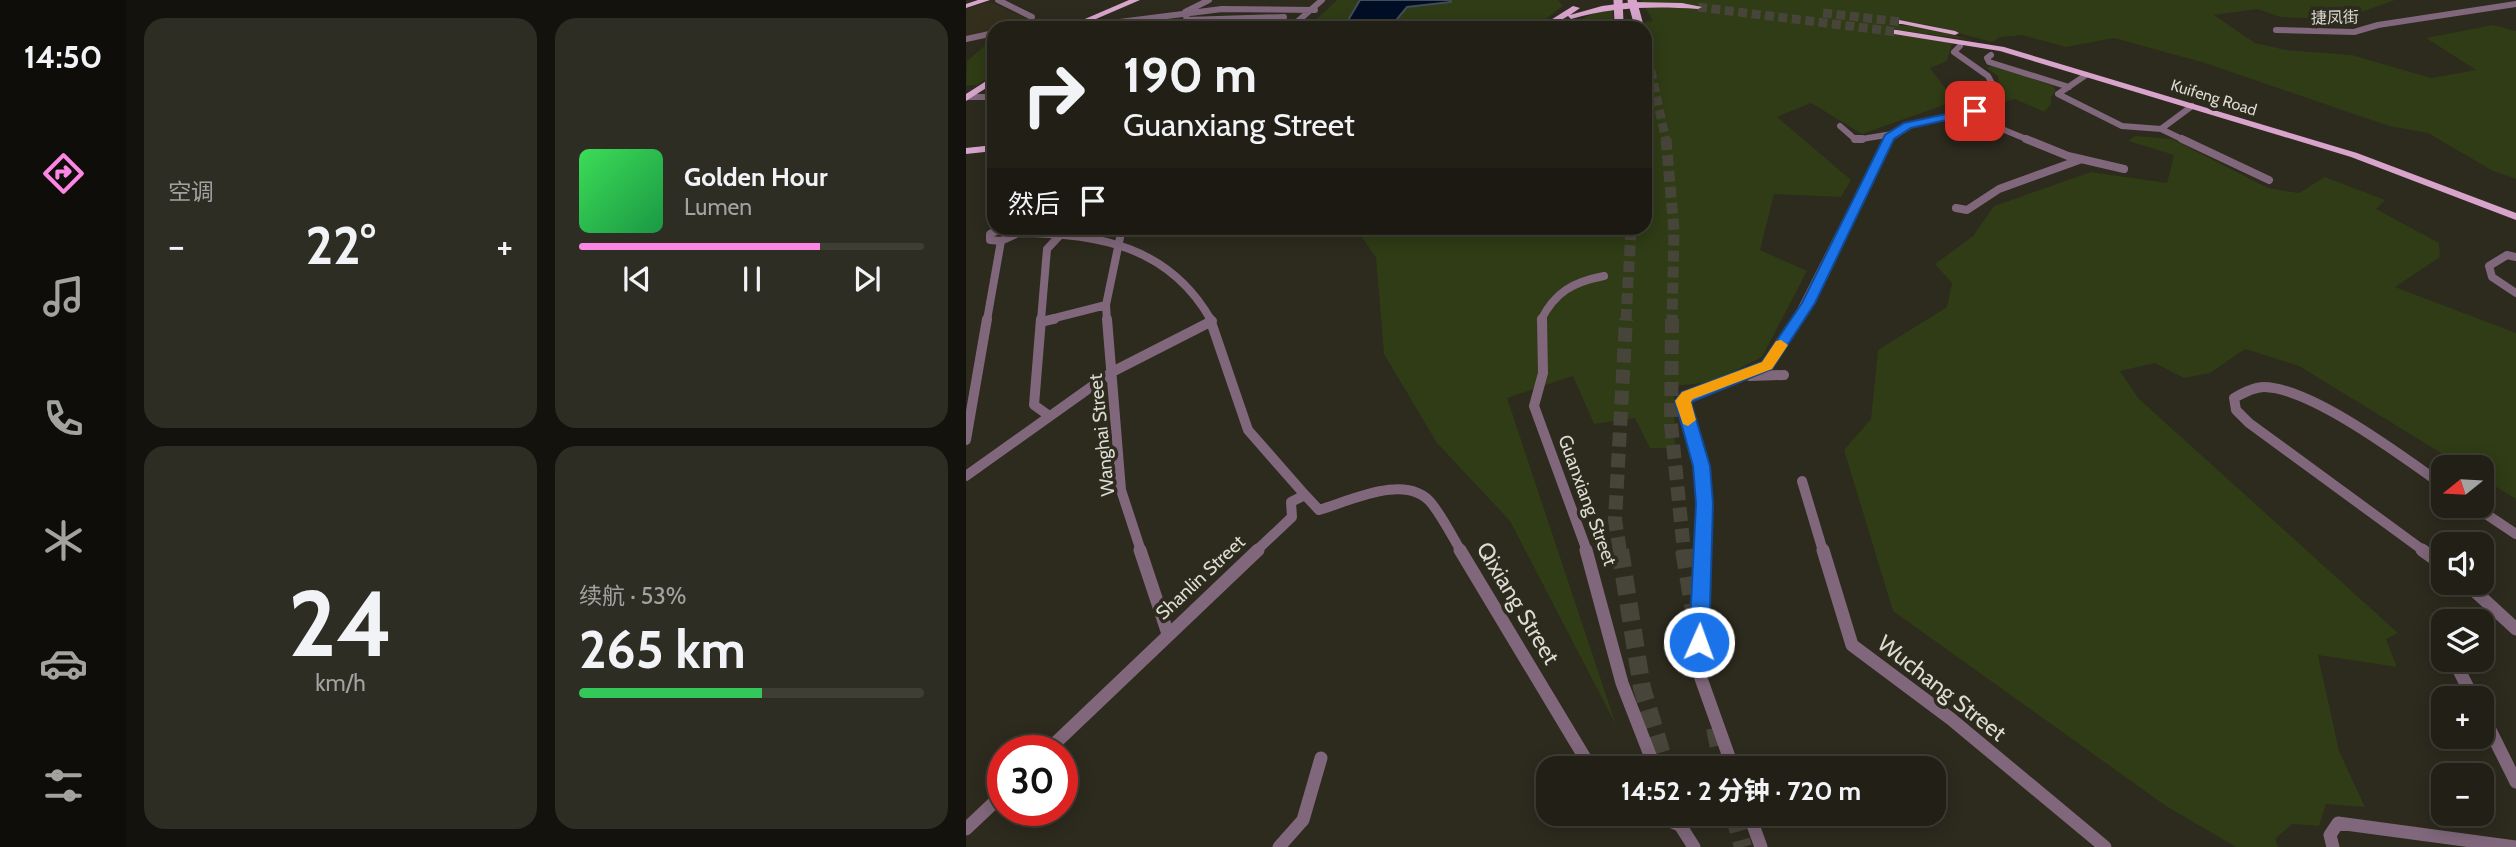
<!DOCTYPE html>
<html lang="zh">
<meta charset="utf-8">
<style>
body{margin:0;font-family:Cabin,"Noto Sans SC",sans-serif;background:#2e2d23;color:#f1f3f6;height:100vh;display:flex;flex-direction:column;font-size:26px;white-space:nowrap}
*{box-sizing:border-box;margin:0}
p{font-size:23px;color:#a2a3a1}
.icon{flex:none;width:38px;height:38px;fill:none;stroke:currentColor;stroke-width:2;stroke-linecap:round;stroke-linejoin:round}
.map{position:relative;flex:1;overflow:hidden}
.side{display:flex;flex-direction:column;gap:18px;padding:18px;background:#13120c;width:840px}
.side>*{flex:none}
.hud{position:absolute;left:21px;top:21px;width:665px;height:214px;border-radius:21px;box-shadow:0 4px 18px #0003,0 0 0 2px #3f3e35;background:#222016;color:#f1f3f6;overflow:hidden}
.needle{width:46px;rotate:252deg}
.buttons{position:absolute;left:1465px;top:455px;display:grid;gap:14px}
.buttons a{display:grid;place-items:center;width:63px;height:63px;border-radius:14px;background:#222016;box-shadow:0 4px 18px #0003,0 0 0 2px #3f3e35;font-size:35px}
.speed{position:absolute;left:21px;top:735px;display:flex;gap:14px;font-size:35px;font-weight:700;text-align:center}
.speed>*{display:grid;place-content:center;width:91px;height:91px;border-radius:50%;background:#222016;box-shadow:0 4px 18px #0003,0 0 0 2px #3f3e35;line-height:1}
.speed .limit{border:10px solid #d22;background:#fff;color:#111}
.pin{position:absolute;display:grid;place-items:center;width:60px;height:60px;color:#fff;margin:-30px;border-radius:14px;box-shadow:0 4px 10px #0006}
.me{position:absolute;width:77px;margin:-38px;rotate:2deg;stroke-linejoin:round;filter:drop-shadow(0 0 5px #0008)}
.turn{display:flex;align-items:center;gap:24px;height:147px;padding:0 21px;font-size:32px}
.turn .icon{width:91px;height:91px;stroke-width:2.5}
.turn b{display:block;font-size:49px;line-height:60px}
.then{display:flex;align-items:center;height:66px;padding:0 21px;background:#0003;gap:14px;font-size:26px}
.big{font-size:52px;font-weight:700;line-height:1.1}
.side .tile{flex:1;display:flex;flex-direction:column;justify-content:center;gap:10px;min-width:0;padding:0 24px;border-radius:21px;background:#2e2d23}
.side .dial{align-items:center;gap:0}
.dial b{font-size:91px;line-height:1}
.song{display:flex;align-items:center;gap:21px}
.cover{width:84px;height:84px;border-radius:10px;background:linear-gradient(135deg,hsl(130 70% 55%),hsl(140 70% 35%))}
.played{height:7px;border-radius:4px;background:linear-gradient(90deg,#fc86e3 70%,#3f3e35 70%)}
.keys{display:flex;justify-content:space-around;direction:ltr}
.heat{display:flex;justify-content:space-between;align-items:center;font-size:38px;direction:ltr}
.charge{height:10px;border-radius:5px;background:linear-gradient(90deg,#34c759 53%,#3f3e35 0)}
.side .tiles{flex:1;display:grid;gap:18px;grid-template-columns:repeat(2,1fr)}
.trip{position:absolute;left:570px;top:756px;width:410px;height:70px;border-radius:21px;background:#222016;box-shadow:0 4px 18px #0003,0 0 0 2px #3f3e35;font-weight:700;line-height:70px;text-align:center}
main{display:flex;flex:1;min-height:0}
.tab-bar{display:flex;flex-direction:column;width:126px;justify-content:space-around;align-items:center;background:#0e0d09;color:#a2a3a1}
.tab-bar .icon{width:49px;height:49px}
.tab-bar .current{color:#fc86e3}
.tab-bar b{font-size:32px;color:#f1f3f6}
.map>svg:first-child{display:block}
</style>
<main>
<nav class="tab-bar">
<b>14:50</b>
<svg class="icon current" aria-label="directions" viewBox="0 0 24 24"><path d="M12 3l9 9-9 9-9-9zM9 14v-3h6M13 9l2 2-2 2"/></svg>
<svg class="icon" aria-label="music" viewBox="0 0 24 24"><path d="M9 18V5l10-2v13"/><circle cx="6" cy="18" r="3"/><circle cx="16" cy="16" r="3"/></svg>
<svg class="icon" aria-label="phone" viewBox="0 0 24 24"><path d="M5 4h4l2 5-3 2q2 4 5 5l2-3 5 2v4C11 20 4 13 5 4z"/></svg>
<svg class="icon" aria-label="climate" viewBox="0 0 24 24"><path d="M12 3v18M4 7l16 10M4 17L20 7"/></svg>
<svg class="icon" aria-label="car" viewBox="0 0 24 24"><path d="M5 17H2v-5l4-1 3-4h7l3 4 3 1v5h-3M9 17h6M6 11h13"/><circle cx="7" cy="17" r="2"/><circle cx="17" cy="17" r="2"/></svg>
<svg class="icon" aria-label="filters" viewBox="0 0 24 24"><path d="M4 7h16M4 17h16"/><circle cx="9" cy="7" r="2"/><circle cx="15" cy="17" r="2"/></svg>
</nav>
<section class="side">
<div class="tiles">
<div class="tile"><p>空调</p>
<div class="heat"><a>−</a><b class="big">22°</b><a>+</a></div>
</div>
<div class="tile">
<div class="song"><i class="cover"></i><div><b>Golden Hour</b><p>Lumen</p></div></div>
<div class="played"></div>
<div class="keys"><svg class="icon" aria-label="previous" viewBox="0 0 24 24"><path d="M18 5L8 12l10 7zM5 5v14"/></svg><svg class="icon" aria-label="pause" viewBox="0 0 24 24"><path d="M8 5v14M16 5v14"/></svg><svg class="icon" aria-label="next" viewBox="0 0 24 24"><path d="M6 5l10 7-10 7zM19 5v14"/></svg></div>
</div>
<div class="tile dial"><b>24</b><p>km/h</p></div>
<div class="tile"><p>续航 · 53%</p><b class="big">265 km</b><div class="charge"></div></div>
</div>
</section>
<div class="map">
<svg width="1550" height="847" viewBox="0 0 1550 847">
<rect width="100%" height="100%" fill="#2d2a1e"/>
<path fill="#332f1c" d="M24,2L63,19L59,25L28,28V31L0,38V9Z"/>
<path fill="#2f3c15" d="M371,0H592L597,6L568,28H341Z
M675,0H1429L1373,20L1314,17L1292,9L1248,15L1289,43L1320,50L1386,55L1465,78L1510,70L1460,38L1527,25L1550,31V179L1525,170L1462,133L1423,126L1239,63L1148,38L1100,47L1056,35L1034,37L1026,42L963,25L933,21L932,25L958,27L1005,40L929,30L927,33L986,43L981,61L964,68L989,101L896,134L845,103L811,117L885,180L875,197L808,194L794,250L841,271L796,357L746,382L708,386L709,448H684L669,418L628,424L607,376L541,398L650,725L544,521L471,443L418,354L410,258L392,231L394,228H679V28H596L633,11L646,9L648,25L687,21Z
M22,43H28V74L11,85H0L1,61Z
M1028,65L1087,86L1090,91L1085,97V104L1078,112L1049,99L1037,102L1032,76L1021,68Z
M1169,136L1206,139L1302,188L1333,193L1359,177L1419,200L1410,209L1473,243L1474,257L1429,287L1550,333V499L1516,478V467H1498L1333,366L1279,349L1244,373L1218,378L1189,363L1154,371L1172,398L1432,633L1420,639L1431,667L1352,655L1373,751L1399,807L1360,804L1353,826L1326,824L1309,839L1312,847H1270L1200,806L927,611L878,450L905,419L912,350L981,307L986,283L969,264L1007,236L1028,206L1125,172L1201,183L1208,155L1162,141Z"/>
<path fill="#000e25" stroke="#424c59" stroke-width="2" d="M394,0H484L485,2L441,7L427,24L397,28L381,22Z"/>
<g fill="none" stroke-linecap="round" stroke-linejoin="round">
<path stroke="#474539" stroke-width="9" stroke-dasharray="9 4.5" stroke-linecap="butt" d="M732,7L931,32
M857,13L936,22
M679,44L700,141"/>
<path stroke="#474539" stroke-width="11" stroke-dasharray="11 5" stroke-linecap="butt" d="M700,139L708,231L706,320
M660,320L665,228"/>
<path stroke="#474539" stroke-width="14" stroke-dasharray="14 7" stroke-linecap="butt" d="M706,319L705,424L718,551
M654,551L649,520L660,319"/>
<path stroke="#474539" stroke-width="18" stroke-dasharray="18 9" stroke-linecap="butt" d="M654,550L676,688L700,768
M718,550L731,629
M749,728L757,768
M768,814L777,847"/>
<path stroke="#80677b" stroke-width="6" d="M32,0L66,17L63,27
M220,20L318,17
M54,28L122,26L256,9L349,10
M223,28L219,12L243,0
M324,28L356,0
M1310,30L1388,32L1412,25L1550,4
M0,39L28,33
M1025,55L1021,58L1023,62L1103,87
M1120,75L1092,94L1156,126L1195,129L1226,106
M0,97H28
M1009,111L1014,120L1065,141
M874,126L890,140L926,134
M1195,129L1220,141
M921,141L947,124L1027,106L1031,93L1022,76L988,52L994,46"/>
<path stroke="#80677b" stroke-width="8" d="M889,139H896
M1060,139L1102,156L1158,169
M1216,139L1303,180
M990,208L1001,210L1033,189L1116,159
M36,228L24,234V240L35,241L52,233L53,228
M52,233C132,233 203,246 245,320
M1550,257L1541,255L1523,266L1526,277L1550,293
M21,320L35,241
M75,320L81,249L97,232
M81,320L140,305
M141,320L140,305L156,228
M575,320C589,292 607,282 638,276
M830,320L922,139"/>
<path stroke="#80677b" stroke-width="10" d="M75,319L68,405L82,415
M141,319L155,490L175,551
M244,319L282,430L339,495
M576,319L577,373L568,406L621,551
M75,322L88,319
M784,376L818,375
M0,440L21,319
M0,476L146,372L246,321
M836,481L857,551
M1508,506L1550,534
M290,551L326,517L325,502L339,495L353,510C384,501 441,472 466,504C477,518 486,536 495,551
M737,551L739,504L736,466L717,401L721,396L801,365L832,319
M1458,551L1283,423L1270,410L1268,398C1277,393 1288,387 1298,387C1346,388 1437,457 1477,485"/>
<path stroke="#80677b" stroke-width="13" d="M174,550L202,634
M494,550L625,768
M620,550L656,683L689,768
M737,550L732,670L767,768
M857,550L886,645L985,719L1139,847
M1456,550L1477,565
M1500,583L1550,629
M1488,660L1507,698
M1516,714L1550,782
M81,751L292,550
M687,814L711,824
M707,814L728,847
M783,814L795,847
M0,829L37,794
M313,847L337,820L355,758
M1367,847L1364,835L1372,823L1550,847"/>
<path fill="#d8a4cc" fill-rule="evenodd" d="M12,0H24L0,8V4Z
M163,0H174L109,28H98Z
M667,2L716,3L736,7L732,9C687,6 648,7 605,19L602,16L582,28H572L607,6L614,8L604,15L636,6Z
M933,20L989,31L993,33L989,35L936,24H933Z
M931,30L1038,47L1391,153L1550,213V220L1385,157L1034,51L928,34V30Z
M28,76V83L0,101V94Z
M28,145V151L0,154V148Z"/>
<path stroke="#d8a4cc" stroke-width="9" d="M652,0L653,22
M666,0L672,22"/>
</g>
<path fill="#1a73e8" stroke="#114b97" stroke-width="2" d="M1009,108L1012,109V113L945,128L928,139L849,303L806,369L725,402L744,466L747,504L743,642L740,649L733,651L726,649L723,642L730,504L727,466L709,401L716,392L796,362L836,303L919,135L938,123Z"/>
<path fill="#f59e0b" d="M815,340L822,345L806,369L727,399L725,402L730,420L722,426L717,424L709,401L716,392L796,362L810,341Z"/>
<g text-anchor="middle" stroke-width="7" stroke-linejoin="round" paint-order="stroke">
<g font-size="16" fill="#dcdbd2" stroke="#2d2a1e">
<text transform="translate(1369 17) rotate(-1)" y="6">捷凤街</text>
<text transform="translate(1248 97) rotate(17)" y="6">Kuifeng Road</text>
</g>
<g font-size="19" fill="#dcdbd2" stroke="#2d2a1e">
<text transform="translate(135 435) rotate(-96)" y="7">Wanghai Street</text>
<text transform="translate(622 500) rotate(70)" y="7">Guanxiang Street</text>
<text transform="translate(234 577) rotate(-43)" y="7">Shanlin Street</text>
</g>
<g font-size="23" fill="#dcdbd2" stroke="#2d2a1e">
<text transform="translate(552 603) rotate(59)" y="8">Qixiang Street</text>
<text transform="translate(976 688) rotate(38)" y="8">Wuchang Street</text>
</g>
</g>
</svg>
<div class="buttons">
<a><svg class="needle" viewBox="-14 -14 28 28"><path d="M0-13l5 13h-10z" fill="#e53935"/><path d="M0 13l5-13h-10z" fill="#a2a3a1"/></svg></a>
<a><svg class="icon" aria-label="sound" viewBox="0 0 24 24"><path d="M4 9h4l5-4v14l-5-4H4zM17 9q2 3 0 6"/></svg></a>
<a><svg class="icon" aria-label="layers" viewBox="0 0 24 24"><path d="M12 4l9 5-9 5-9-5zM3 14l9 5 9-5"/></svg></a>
<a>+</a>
<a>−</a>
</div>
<div class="speed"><div class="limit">30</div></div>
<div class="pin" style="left:1009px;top:111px;background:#d93025"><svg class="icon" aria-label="arrive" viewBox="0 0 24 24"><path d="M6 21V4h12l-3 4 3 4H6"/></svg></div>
<svg class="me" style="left:733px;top:642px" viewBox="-20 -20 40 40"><circle r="17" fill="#1a73e8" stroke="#fff" stroke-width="3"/><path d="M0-11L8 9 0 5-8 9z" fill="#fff"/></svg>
<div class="trip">14:52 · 2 分钟 · 720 m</div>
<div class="hud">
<div class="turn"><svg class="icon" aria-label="right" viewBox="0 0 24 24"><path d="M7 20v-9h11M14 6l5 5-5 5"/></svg><div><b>190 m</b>Guanxiang Street</div></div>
<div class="then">然后<svg class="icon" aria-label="arrive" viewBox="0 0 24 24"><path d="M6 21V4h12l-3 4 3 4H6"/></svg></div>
</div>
</div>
</main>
